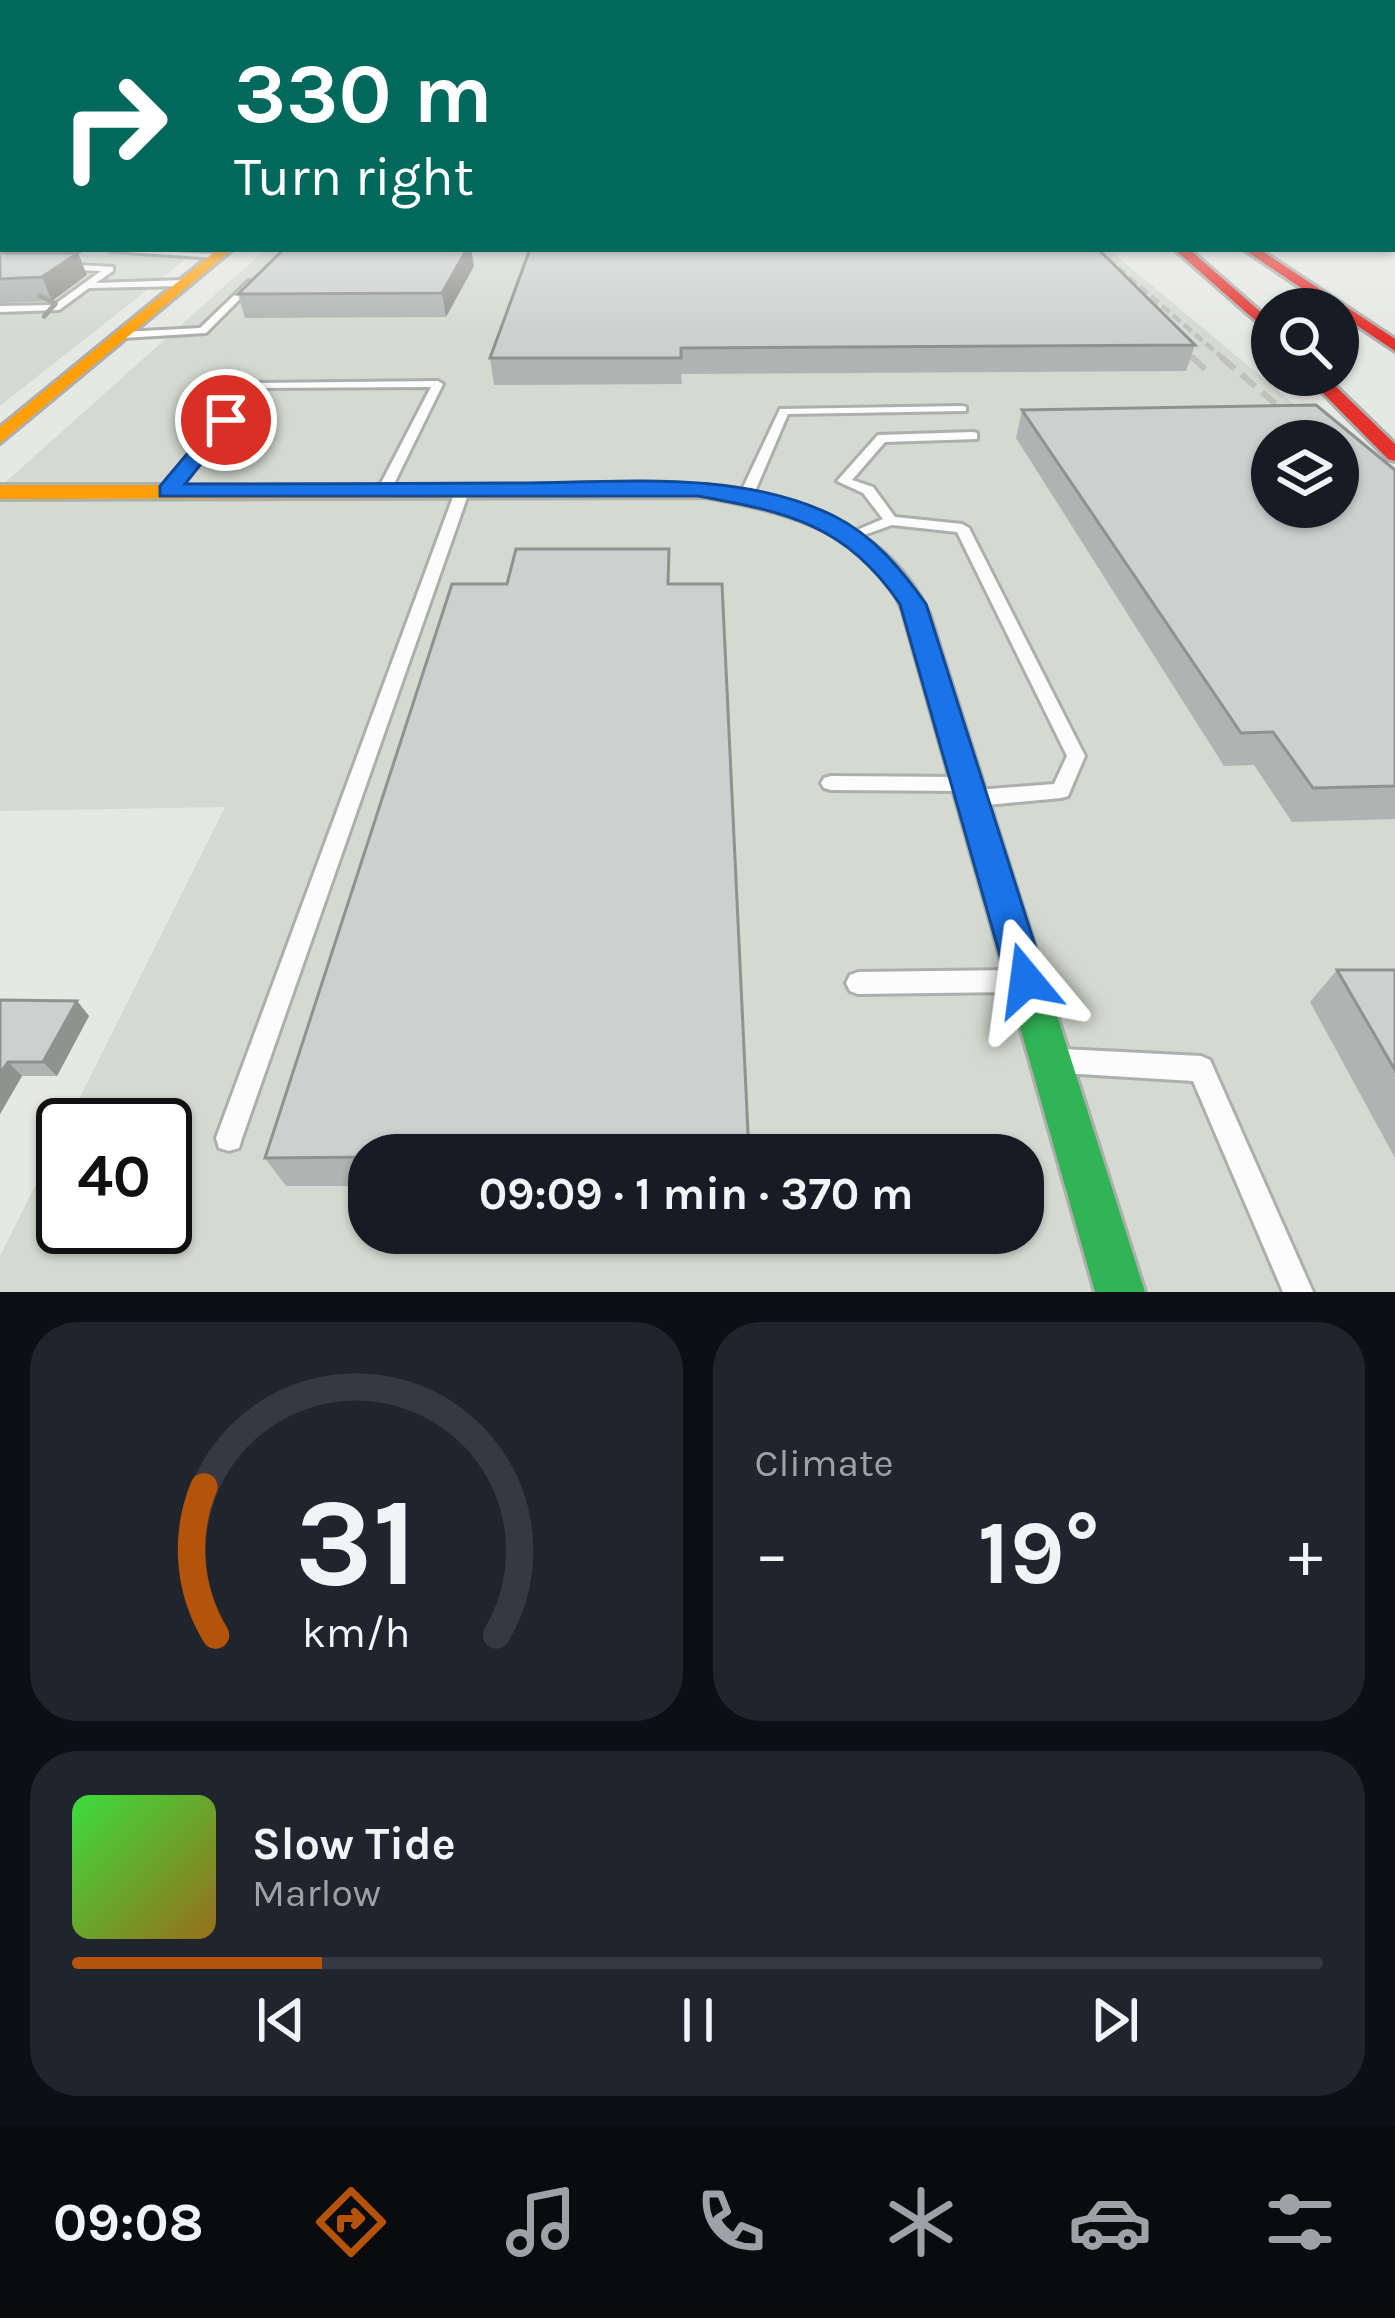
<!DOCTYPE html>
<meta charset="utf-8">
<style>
body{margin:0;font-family:Karla,sans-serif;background:#20242c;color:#f1f3f6;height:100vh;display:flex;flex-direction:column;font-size:45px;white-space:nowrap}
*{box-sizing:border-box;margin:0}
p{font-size:39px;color:#9ea1a6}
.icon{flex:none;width:66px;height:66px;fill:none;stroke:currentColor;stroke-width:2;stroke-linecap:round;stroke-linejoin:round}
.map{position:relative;height:1292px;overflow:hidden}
.drawer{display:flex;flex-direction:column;gap:30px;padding:30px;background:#0d0f14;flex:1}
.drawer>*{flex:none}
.hud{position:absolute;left:0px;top:0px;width:1395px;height:252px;box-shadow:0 3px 9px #0004;background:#00695c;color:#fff;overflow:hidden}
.controls{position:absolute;left:1251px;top:288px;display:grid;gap:24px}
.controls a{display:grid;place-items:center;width:108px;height:108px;border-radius:50%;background:#171b24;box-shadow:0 3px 9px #0004;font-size:60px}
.speed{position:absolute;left:36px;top:1098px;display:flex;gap:24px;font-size:60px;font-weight:700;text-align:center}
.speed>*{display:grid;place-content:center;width:156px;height:156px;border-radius:50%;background:#171b24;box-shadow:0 3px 9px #0004;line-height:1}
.speed .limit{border:6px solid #111;border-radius:18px;background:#fff;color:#111}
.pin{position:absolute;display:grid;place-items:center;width:102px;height:102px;color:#fff;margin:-51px;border:6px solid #fff;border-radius:50%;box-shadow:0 3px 12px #0007}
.me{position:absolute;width:132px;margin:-66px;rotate:344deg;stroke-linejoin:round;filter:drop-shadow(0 0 9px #0008)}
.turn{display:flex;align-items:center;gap:42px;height:252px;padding:0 36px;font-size:54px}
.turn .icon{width:156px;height:156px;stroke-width:2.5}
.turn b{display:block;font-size:84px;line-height:102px}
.big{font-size:90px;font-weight:700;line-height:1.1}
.drawer .widget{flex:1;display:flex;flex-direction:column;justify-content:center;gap:18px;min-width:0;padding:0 42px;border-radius:48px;background:#20242c}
.drawer .dial{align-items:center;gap:0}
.dial svg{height:312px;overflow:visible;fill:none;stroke:#363941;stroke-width:7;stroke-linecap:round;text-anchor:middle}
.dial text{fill:#f1f3f6;stroke:none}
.song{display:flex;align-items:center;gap:36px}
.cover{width:144px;height:144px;border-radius:18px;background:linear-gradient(135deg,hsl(120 70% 55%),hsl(40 70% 35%))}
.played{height:12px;border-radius:6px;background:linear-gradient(90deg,#b45309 20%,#363941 20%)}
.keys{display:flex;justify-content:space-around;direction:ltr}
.heat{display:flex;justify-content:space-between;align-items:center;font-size:66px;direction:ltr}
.drawer .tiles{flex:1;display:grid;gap:30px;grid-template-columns:1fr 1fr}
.widget:last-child{grid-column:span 2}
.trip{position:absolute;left:348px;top:1134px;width:696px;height:120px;border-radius:48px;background:#171b24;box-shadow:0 3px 9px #0004;font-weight:700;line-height:120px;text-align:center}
.tab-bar{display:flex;height:192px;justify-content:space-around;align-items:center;background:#090b0e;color:#9ea1a6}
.tab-bar .icon{width:84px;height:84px}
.tab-bar .on{color:#b45309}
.tab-bar b{font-size:54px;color:#f1f3f6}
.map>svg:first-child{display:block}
</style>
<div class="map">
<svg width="1395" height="1292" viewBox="0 0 1395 1292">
<rect width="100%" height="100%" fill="#e6e8e4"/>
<path fill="#d4dad1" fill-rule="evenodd" d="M0,217L3,249H199L0,406Z
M266,249H1108L1395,488V1292H0V1256L63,1130V1227H165V1125H66L225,807L0,811V487ZM1272,441H1338V507H1272ZM369,1155H1023V1233H369Z"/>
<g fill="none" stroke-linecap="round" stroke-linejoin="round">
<defs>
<path id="lane" d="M0,186H3V190H0Z
M3,199V203L0,204V200Z
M0,223H3V227H0Z
M107,249L217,254L221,256L217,258L111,251Z
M61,264L113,267V271L96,283L184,280L188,283L184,286L89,288L59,310L0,312V306L54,305L101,271L58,269Z
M249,281L256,283L206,333L123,338L118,335L123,332L200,328Z
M438,381L443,384L390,492H380L378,489L431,387L258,388L173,494L168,495L161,491L251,383Z
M962,406L966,407V411L788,414L753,496L746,500L739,496L780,409Z
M973,432L977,433V439L885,442L852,480L873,487L895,517L962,524L969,528L1085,756L1068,796L1061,798L977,806L970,803L967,798L970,793L977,790L1054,784L1067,756L957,532L892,525L850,540L843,536L883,519L863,493L837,481L878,435Z
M463,485L470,489L242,1138L239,1148L229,1151L219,1148L216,1138L456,489Z
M831,776L962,777L969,779L972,784L969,789L962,791L831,790L824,788L821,783L824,778Z
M1013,970L1021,973L1025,981L1021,989L1013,992L858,994L850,991L846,983L850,975L858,972Z
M1063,1049L1201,1056L1210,1060L1313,1292H1283L1193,1081L1063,1073L1054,1070L1050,1061L1054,1052Z"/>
<path id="street" d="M1392,189H1395V197H1392Z"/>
<path id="fast" d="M916,605L929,613L1145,1292H1095L903,613Z"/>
<path id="slow" d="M1392,221H1395V229H1392Z
M218,249H233L0,443V427Z
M0,485H705C798,500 885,522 929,613L916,621L907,619C900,608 897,595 890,585C851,526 769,508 705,497L0,499Z"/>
<path id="jam" d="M0,206H3V214H0Z
M1174,249H1189L1272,322V335Z
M1243,249H1259L1395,339V351Z
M1305,375H1324L1395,444V461L1388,459Z"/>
</defs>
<use href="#lane" stroke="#adafac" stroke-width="6"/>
<use href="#street" stroke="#adafac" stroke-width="6"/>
<use href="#fast" stroke="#adafac" stroke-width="6"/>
<use href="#slow" stroke="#adafac" stroke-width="6"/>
<use href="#jam" stroke="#adafac" stroke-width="6"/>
<use href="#lane" fill="#fbfcfb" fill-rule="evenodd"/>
<use href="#street" fill="#fbfcfb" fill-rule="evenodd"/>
<use href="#fast" fill="#30b455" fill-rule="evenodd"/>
<use href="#slow" fill="#ff9f0a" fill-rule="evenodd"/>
<use href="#jam" fill="#e5322d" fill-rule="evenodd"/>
<path stroke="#c0c0bf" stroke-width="4.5" stroke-dasharray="10 4.5" stroke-linecap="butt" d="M1096,249L1225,360
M1166,332L1195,360"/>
<path stroke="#c0c0bf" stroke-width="6" stroke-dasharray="18 9" stroke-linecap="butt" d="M1192,357L1206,370
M1221,357L1319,441"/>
</g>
<path fill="#b0b3b1" d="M0,155H3V184H0Z
M0,233H3V249H72L87,275L52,301L0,303Z
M284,249H471L474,266L446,317L245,318L238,294Z
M530,249L1195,345L1186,371L681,374L682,384L494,385L490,358Z
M1022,410L1395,470V819L1292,822L1254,765L1224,766L1016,438Z
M670,584H722L749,1155H369V1186H286L265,1158Z
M1337,970H1395V1158L1310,1002Z
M0,1000L77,1001L89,1016L57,1076H22L0,1114Z"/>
<path fill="#909290" d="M467,249H471L474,266L446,317L442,293Z
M78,253L87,275L52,301L42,277Z
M77,1001L89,1016L57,1076L43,1062Z
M8,1062L22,1076L0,1114V1074Z"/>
<path fill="#cdd0ce" stroke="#909290" stroke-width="3" fill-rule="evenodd" d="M284,249H467L442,293L238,294Z
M530,249H1098L1195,345L681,348V358H490Z
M0,253H78L42,277L0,279Z
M1316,405L1395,470V786L1313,788L1273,732L1241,733L1022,410ZM1272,441H1338V507H1272Z
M516,549H669L668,584H722L749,1154L369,1155V1157L265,1158L452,584H507Z
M1337,970H1395V1070Z
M0,1000L77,1001L43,1062H8L0,1074Z"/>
<defs><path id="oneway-chevron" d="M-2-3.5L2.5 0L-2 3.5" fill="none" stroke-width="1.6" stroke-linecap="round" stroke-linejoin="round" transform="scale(3)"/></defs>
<use stroke="#9a9c9a" href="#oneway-chevron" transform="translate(48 305) rotate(-11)"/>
<linearGradient id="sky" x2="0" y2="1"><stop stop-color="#8abcdb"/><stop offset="0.46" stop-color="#f4f5f3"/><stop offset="1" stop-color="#f4f5f3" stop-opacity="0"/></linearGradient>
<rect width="1395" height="336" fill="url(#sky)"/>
<path fill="#1a73e8" stroke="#114b97" stroke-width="3" d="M226,414L236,420L185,484C295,484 406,484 516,483C620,483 738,469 834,516C874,536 901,569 926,604L1046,980L1040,993L1026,998L1013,993L1007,980L900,604C846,525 788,512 698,496H160V486L219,416Z"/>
</svg>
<div class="controls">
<a><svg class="icon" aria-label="search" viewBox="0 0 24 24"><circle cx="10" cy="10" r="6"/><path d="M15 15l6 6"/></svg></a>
<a><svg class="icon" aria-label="layers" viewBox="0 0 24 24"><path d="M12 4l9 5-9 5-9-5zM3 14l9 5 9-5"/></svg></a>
</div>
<div class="speed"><div class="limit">40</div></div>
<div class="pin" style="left:226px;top:420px;background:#d93025"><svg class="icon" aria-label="arrive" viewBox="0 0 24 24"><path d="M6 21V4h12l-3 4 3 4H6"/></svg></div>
<svg class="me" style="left:1026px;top:980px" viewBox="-20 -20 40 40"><path d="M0-17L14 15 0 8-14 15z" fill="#1a73e8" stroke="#fff" stroke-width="4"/></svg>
<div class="trip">09:09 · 1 min · 370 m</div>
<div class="hud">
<div class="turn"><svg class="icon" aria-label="right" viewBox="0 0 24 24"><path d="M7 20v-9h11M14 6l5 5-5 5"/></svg><div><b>330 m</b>Turn right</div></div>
</div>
</div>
<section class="drawer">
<div class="tiles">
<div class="widget dial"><svg viewBox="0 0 100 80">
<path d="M14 69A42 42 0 1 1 86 69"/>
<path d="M14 69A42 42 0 0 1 11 31" stroke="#b45309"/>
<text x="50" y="56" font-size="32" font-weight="700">31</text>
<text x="50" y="72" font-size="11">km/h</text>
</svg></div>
<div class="widget"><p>Climate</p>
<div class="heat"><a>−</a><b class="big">19°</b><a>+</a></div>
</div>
<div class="widget">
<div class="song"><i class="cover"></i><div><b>Slow Tide</b><p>Marlow</p></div></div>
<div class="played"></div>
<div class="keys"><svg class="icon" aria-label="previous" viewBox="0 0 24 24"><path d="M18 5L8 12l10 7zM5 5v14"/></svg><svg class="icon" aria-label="pause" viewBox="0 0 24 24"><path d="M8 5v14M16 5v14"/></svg><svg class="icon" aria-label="next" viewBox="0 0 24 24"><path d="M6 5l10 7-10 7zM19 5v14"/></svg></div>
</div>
</div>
</section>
<nav class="tab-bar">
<b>09:08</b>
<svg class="icon on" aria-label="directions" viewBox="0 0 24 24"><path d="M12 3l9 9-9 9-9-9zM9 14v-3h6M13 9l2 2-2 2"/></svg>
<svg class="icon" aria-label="music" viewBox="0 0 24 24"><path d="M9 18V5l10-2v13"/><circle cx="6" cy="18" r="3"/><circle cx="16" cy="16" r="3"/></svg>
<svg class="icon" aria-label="phone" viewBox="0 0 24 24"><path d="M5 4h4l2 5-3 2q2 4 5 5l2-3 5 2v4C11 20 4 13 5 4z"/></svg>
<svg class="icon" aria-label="climate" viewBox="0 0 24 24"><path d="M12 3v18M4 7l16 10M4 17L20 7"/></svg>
<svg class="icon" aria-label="car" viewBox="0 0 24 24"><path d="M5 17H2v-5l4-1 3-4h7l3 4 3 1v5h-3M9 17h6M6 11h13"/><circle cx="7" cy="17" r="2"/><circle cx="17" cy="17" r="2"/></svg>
<svg class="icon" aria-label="filters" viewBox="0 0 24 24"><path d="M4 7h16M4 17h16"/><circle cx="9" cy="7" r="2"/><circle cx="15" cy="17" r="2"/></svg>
</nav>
